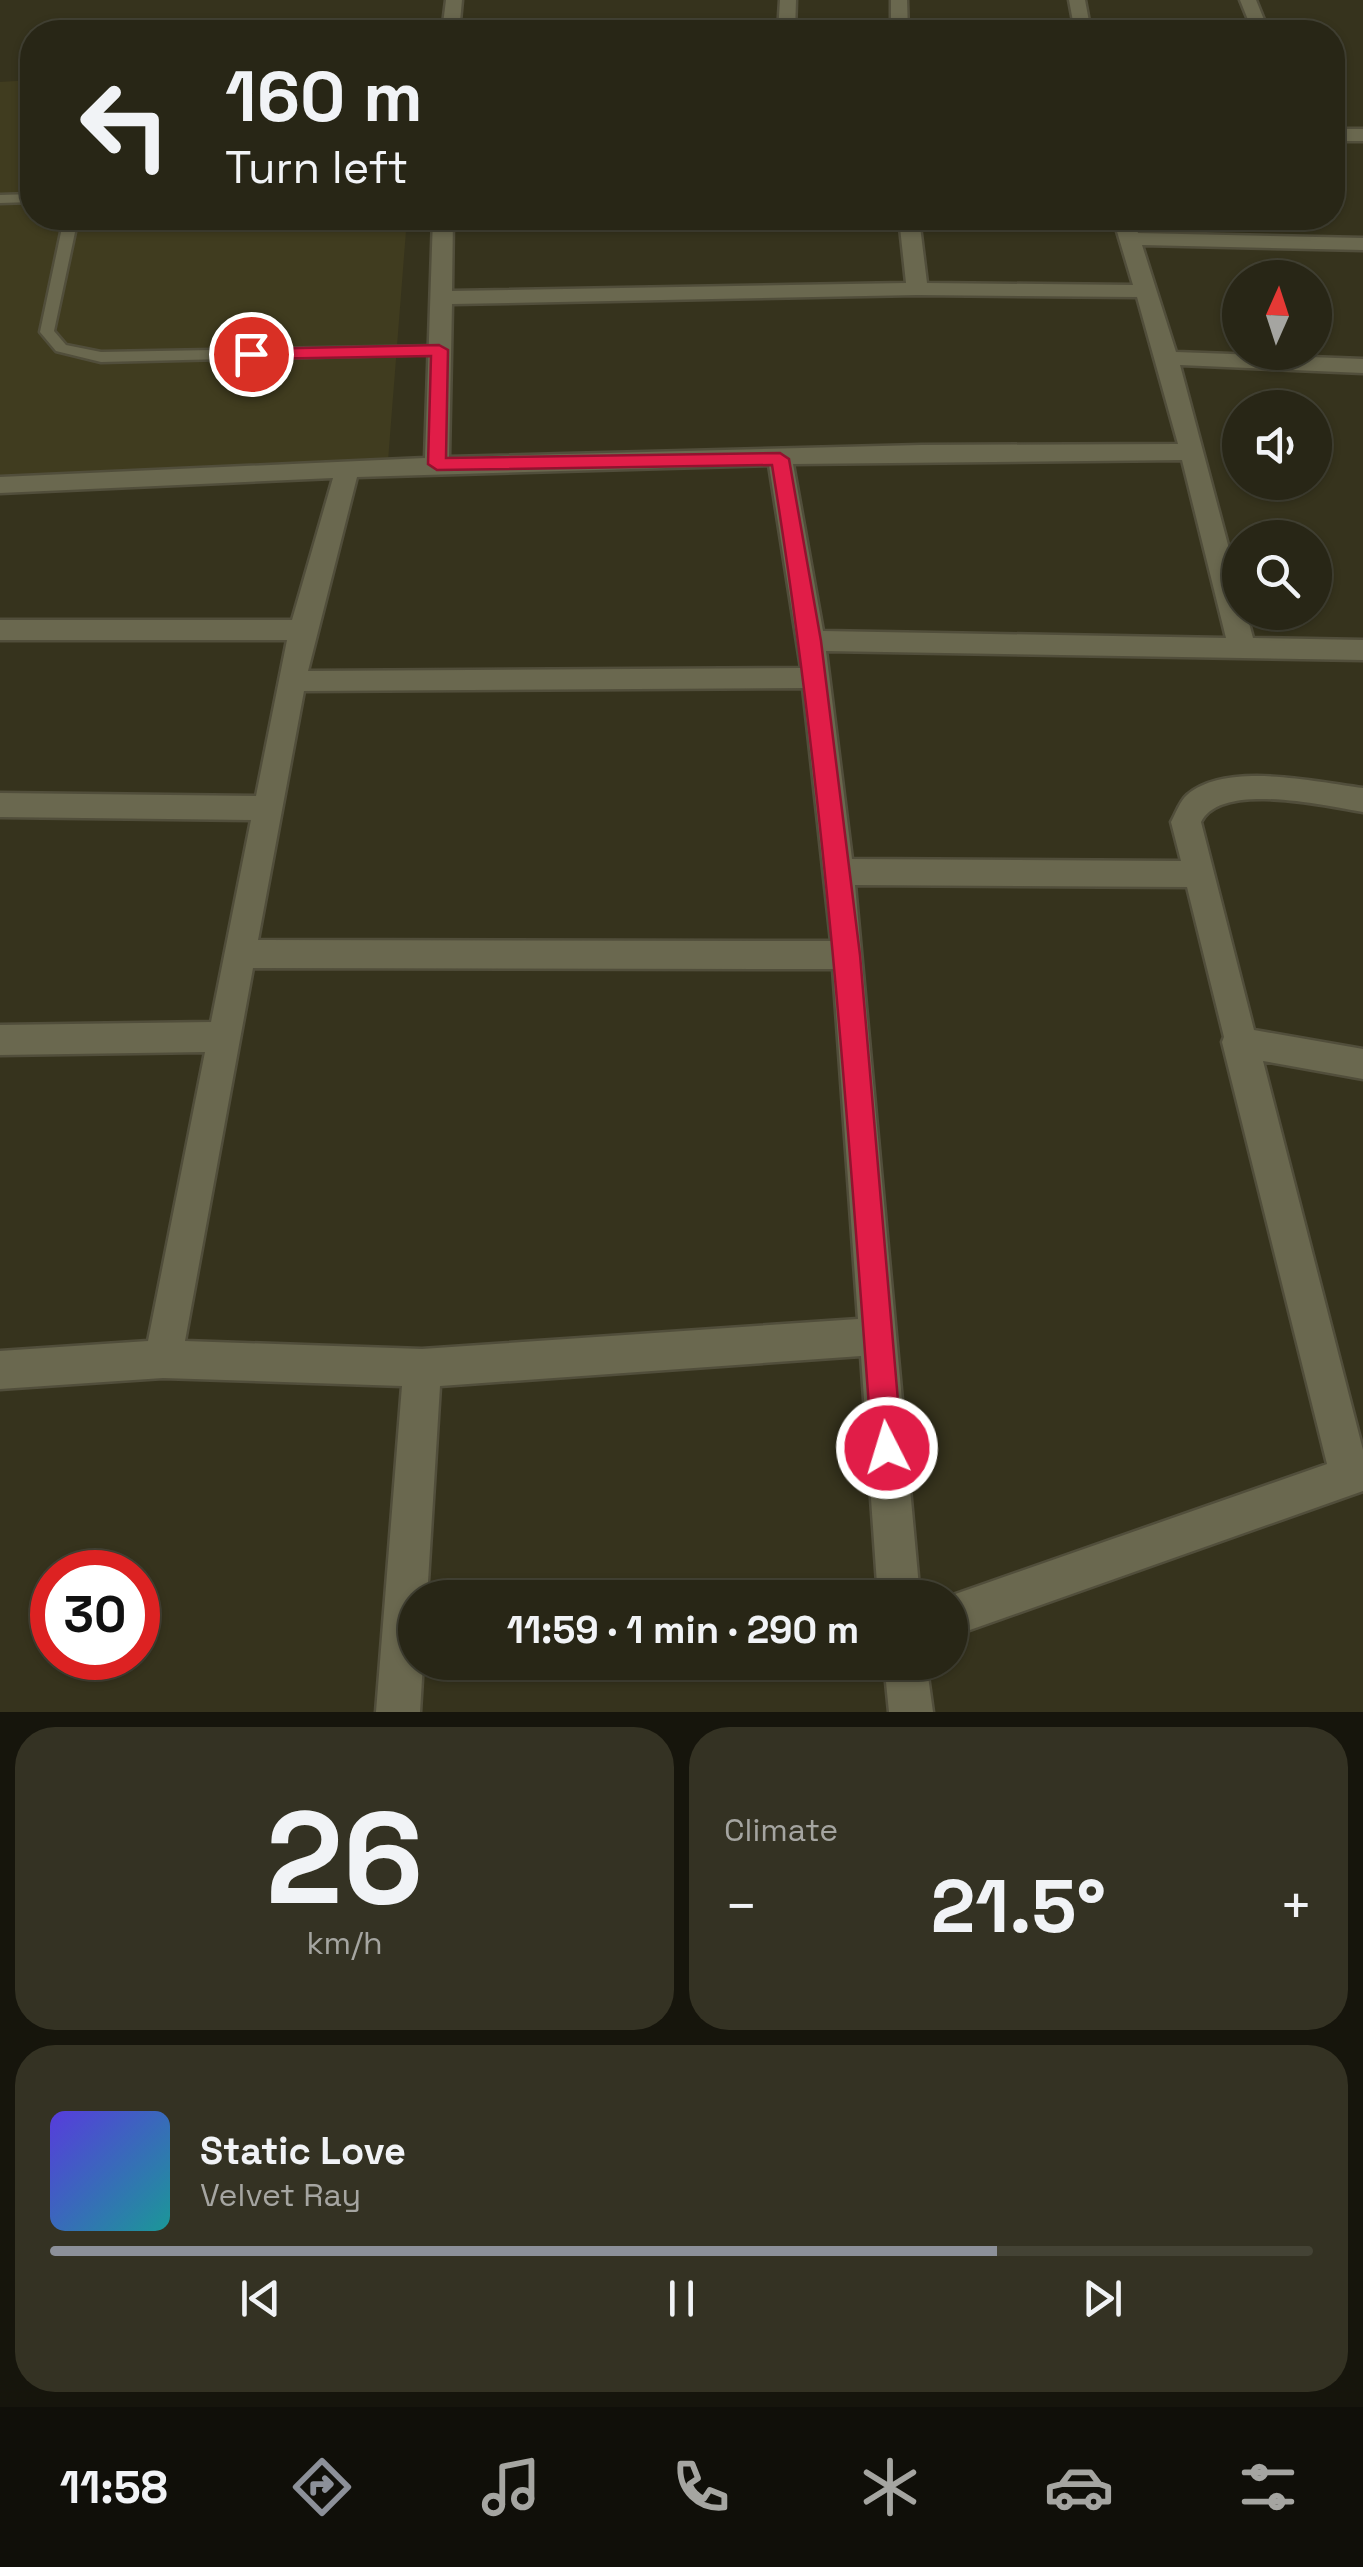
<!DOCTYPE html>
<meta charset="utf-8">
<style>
body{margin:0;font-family:"Space Grotesk",sans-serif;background:#343223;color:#f1f3f6;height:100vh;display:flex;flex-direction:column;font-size:38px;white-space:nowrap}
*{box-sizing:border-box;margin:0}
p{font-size:32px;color:#a5a5a1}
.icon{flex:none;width:55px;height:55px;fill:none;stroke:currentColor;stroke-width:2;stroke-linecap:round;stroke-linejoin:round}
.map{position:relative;height:1712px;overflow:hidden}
.panel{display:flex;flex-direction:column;gap:15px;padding:15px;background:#16150c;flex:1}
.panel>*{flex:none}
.top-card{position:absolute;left:20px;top:20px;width:1325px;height:210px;border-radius:40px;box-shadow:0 2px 8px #0004,0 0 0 2px #444335;background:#282616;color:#f1f3f6;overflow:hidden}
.needle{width:65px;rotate:3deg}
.controls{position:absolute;left:1222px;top:260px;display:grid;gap:20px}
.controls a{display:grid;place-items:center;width:110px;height:110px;border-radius:50%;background:#282616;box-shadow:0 2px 8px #0004,0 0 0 2px #444335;font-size:50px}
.speed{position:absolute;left:30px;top:1550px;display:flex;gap:20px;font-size:50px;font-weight:700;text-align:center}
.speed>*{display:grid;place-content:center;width:130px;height:130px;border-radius:50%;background:#282616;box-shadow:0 2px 8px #0004,0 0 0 2px #444335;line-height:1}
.speed .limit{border:15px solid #d22;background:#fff;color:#111}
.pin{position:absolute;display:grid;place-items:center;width:85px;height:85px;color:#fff;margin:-42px;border:5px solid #fff;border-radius:50%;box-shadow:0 2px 10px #0007}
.me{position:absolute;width:110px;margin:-55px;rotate:355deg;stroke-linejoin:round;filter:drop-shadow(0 0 8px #0008)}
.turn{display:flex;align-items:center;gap:35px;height:210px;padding:0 40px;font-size:45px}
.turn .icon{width:130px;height:130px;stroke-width:2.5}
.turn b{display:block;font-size:70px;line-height:85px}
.big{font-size:75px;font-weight:800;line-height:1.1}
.panel .card{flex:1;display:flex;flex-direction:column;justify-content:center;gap:15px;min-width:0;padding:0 35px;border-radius:40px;background:#343223}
.panel .dial{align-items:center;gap:0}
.dial b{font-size:130px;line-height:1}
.song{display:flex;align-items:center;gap:30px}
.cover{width:120px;height:120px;border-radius:15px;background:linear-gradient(135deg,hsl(250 70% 55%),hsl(180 70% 35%))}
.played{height:10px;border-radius:5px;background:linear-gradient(90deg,#8c9099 75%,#444335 75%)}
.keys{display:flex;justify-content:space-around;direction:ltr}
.heat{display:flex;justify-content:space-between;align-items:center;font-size:55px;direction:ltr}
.panel .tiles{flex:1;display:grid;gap:15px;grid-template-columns:1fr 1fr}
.card:last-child{grid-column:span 2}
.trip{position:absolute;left:398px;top:1580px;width:570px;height:100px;border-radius:50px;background:#282616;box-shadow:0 2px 8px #0004,0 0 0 2px #444335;font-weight:800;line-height:100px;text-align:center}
.dock{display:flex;height:160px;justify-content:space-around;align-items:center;background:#100f09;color:#a5a5a1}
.dock .icon{width:70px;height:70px}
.dock .active{color:#8c9099}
.dock b{font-size:45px;color:#f1f3f6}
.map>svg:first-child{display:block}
</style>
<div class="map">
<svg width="1363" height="1712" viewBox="0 0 1363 1712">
<rect width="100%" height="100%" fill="#36331d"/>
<path fill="#403c1f" d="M32,80V218H407L388,461L0,477V82Z"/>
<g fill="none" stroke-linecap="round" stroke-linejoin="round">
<defs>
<path id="lane" d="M32,194V202L0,203V195Z
M64,218H78L54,331L66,345L101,352L439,346L446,350L439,354L101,362L56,351L40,332Z"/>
<path id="street" d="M446,0H462L459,32H442Z
M780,0H796L795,32H778Z
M891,0H907L908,32H891Z
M1069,0H1085L1091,32H1075Z
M1240,0H1256L1269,32H1253Z
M1332,129H1363V141H1332Z
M433,218H453L452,291L906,283L899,218H919L927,283L1133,285L1113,218H1133L1138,233L1363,238V250L1142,245L1176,352L1363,359V373L1180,365L1240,590V612H1246L1253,638L1363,640V660L826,651L852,859L1181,861L1171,822C1176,813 1180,801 1187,795C1226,761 1316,782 1363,788V812C1326,806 1221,781 1201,822L1254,1030L1363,1049V1079L1263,1061L1363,1450V1491L950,1637V1598H944L1327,1464L1222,1042L1224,1037L1187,887L855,885L920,1598H878L861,1356L440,1386L427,1598H415V1662H423L420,1712H376L402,1386L163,1378L0,1389V1351L148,1341L205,1052L0,1055V1025L211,1022L251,820L0,817V793L256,796L287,640H0V620H292L333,478L0,493V477L425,458ZM917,295L1137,297L1178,444L921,445L449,457L452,304ZM1182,460L1226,638L823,631L793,464ZM769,465L801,668L308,671L357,477ZM803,688L831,941L258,940L304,691ZM253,968L833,969L858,1319L422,1349L185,1341Z
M884,1662H926L933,1712H889Z"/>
</defs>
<use href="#lane" stroke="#514e3b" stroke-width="5"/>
<use href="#street" stroke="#514e3b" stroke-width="5"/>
<use href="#lane" fill="#6a684f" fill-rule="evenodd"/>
<use href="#street" fill="#6a684f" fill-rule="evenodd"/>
</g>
<path fill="#e11d48" stroke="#92132f" stroke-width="2.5" d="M439,345L448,350L446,458L780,453L789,459L821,641L860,955L902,1448L897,1459L887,1463L876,1459L872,1448C848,1119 825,791 772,465L437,470L428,464L431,356L251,359L243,354L251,349Z"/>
</svg>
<div class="controls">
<a><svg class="needle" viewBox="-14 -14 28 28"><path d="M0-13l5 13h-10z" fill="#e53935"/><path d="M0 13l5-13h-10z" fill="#a5a5a1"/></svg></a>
<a><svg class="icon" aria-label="sound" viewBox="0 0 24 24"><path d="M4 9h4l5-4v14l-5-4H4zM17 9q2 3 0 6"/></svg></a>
<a><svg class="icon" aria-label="search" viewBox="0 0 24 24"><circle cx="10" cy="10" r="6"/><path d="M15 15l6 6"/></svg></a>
</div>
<div class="speed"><div class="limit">30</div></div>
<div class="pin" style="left:251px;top:354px;background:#d93025"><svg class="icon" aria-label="arrive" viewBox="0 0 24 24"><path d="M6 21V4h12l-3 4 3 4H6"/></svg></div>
<svg class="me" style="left:887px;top:1448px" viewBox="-20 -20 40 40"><circle r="17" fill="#e11d48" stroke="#fff" stroke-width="3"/><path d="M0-11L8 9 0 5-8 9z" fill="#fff"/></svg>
<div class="trip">11:59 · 1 min · 290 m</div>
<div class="top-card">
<div class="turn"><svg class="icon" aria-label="left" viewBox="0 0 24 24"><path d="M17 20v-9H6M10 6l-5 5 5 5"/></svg><div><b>160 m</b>Turn left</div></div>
</div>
</div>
<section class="panel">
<div class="tiles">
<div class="card dial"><b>26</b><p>km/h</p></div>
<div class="card"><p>Climate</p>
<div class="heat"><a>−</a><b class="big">21.5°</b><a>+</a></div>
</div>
<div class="card">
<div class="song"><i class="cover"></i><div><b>Static Love</b><p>Velvet Ray</p></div></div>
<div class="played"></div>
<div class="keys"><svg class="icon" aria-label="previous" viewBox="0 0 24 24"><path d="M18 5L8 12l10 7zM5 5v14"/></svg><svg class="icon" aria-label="pause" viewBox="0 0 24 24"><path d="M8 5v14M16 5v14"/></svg><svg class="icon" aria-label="next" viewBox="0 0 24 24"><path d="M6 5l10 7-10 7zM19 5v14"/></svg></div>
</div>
</div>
</section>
<nav class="dock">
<b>11:58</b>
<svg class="icon active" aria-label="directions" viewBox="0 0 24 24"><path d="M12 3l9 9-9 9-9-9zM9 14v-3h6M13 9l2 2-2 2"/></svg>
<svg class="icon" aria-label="music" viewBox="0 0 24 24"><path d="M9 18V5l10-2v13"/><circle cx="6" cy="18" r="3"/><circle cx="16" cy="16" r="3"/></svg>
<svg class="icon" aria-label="phone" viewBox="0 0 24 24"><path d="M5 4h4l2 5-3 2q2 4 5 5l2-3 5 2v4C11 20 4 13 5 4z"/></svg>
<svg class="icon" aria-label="climate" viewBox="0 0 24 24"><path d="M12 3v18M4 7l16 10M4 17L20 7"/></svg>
<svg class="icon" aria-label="car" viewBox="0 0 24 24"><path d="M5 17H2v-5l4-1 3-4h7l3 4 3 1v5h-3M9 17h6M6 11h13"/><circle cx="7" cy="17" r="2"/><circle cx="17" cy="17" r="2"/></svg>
<svg class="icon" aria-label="filters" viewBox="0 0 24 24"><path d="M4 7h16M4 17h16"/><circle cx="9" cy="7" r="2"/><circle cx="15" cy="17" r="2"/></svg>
</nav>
